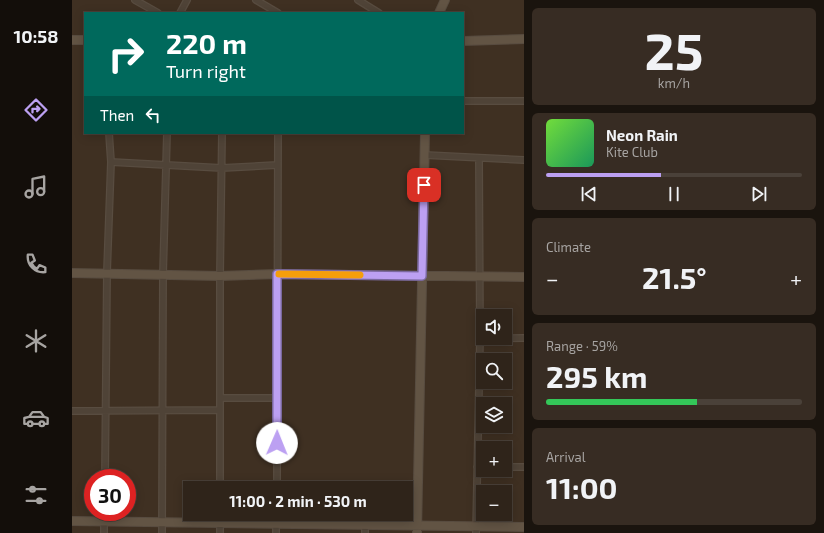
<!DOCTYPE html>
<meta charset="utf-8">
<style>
body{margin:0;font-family:"Exo 2",sans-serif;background:#372c23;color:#f1f3f6;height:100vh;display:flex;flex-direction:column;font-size:15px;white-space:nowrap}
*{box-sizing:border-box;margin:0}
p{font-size:13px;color:#a7a4a2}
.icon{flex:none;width:22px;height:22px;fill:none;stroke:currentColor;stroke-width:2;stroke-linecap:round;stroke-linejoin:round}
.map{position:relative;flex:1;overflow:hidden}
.drawer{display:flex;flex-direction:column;gap:8px;padding:8px;background:#1a140e;width:300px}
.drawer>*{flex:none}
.guide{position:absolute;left:12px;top:12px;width:380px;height:122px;border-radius:0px;box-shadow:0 2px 10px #0003,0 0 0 1px #4a4139;background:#00695c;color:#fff;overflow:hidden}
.buttons{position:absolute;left:404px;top:309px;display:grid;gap:8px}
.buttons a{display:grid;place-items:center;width:36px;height:36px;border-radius:0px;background:#2f241a;box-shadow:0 2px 10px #0003,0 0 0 1px #4a4139;font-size:20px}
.speed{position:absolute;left:12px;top:469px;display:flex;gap:8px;font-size:20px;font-weight:700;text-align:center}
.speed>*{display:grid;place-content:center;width:52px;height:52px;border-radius:50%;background:#2f241a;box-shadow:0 2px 10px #0003,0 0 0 1px #4a4139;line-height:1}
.speed .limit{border:6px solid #d22;background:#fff;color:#111}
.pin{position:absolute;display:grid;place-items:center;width:34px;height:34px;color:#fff;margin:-17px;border-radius:8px;box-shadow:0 2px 6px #0006}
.me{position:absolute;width:44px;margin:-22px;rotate:1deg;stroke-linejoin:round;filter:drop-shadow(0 0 3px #0008)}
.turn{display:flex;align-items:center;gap:14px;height:84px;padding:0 16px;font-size:18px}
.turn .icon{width:52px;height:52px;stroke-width:2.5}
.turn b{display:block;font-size:28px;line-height:34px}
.then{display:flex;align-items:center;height:38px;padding:0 16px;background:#0003;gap:8px;font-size:15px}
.big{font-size:30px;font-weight:700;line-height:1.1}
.drawer .card{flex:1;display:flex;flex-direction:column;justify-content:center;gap:6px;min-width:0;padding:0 14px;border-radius:6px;background:#372c23}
.drawer .dial{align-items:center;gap:0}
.dial b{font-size:52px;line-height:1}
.song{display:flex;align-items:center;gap:12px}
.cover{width:48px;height:48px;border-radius:6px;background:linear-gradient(135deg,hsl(100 70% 55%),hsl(150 70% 35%))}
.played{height:4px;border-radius:2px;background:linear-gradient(90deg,#bca0f2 45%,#4a4139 45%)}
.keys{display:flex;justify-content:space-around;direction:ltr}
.heat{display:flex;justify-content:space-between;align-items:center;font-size:22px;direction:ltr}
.charge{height:6px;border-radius:3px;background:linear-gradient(90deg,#34c759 59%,#4a4139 0)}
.trip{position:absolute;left:111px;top:481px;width:230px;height:40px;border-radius:0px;background:#2f241a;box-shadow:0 2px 10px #0003,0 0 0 1px #4a4139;font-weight:700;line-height:40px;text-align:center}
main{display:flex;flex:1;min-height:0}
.tab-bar{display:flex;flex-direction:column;width:72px;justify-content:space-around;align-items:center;background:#130e0a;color:#a7a4a2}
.tab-bar .icon{width:28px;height:28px}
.tab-bar .current{color:#bca0f2}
.tab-bar b{font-size:18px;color:#f1f3f6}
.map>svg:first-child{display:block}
</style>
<main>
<nav class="tab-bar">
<b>10:58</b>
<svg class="icon current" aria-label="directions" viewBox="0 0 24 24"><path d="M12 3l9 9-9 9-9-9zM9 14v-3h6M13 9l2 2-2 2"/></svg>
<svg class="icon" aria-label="music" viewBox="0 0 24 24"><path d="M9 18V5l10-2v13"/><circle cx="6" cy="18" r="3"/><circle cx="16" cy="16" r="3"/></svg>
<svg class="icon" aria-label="phone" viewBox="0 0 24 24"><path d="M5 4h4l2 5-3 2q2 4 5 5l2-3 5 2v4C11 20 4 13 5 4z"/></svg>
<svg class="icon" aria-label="climate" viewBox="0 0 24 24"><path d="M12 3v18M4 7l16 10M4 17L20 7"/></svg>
<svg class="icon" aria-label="car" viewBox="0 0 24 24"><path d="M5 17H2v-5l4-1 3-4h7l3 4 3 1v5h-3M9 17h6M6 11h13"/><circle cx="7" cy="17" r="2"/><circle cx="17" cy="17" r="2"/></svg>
<svg class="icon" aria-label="filters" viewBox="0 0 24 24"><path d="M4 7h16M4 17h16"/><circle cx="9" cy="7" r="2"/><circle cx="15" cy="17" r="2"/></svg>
</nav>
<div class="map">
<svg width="452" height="533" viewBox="0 0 452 533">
<rect width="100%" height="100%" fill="#3f3022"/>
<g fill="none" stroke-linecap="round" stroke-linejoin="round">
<defs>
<path id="street" d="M63,0L86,13
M184,0L206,13
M286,0L307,13
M108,13L115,0
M391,101H452
M353,155L452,160
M39,162L150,168L205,165
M408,339L452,338
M148,398H206
M0,411L148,410
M405,467H411
M433,467H452
M33,478L35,272L39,162L37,133
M148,488V276L150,133
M205,488L206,133
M32,533V512
M90,533L91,274L95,133
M148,533V514
M204,533V514
M293,533V524
M404,533L408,339L407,158"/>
<path id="secondary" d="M367,13L373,0
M0,40H13
M391,41L452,39
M0,273L148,276L205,274L452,277
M0,521L452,527
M345,533L353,133"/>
</defs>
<use href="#street" stroke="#584c40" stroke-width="8"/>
<use href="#secondary" stroke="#584c40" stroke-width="10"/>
<use href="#street" stroke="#4f4337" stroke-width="5.5"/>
<use href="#secondary" stroke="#625444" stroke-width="8"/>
</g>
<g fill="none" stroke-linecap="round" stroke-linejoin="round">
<defs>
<path id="route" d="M205,443V274L350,276L352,185"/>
</defs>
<use href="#route" stroke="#7a689d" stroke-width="10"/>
<use href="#route" stroke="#bca0f2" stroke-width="7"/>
<path stroke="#f59e0b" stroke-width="7" d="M207,274L288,275"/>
</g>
</svg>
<div class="buttons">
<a><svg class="icon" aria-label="sound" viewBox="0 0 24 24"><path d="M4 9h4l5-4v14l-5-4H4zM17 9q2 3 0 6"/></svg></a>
<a><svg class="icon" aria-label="search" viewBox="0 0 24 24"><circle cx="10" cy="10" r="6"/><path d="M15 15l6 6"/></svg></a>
<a><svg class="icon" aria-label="layers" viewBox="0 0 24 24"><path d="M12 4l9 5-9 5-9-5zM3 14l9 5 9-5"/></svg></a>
<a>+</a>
<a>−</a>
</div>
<div class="speed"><div class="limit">30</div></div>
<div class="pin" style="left:352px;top:185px;background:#d93025"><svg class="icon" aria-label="arrive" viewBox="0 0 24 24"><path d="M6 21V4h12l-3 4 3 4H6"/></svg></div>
<svg class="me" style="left:205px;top:443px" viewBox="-20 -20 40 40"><circle r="19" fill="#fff"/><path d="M0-13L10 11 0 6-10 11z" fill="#bca0f2"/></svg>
<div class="trip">11:00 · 2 min · 530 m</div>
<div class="guide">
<div class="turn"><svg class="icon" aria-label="right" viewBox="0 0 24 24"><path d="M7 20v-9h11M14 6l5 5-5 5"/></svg><div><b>220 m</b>Turn right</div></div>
<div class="then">Then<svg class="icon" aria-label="left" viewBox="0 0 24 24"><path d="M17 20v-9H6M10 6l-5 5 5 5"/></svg></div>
</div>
</div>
<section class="drawer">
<div class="card dial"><b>25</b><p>km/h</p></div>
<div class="card">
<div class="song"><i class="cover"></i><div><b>Neon Rain</b><p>Kite Club</p></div></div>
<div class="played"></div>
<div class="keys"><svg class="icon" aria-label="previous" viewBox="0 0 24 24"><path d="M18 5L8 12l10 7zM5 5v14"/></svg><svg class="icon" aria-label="pause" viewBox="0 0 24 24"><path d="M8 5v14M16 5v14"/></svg><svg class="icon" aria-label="next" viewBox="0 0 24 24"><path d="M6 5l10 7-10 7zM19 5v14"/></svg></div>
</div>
<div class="card"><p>Climate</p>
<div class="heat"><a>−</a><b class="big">21.5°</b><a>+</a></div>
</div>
<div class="card"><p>Range · 59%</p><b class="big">295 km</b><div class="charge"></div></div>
<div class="card"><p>Arrival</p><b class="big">11:00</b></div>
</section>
</main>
